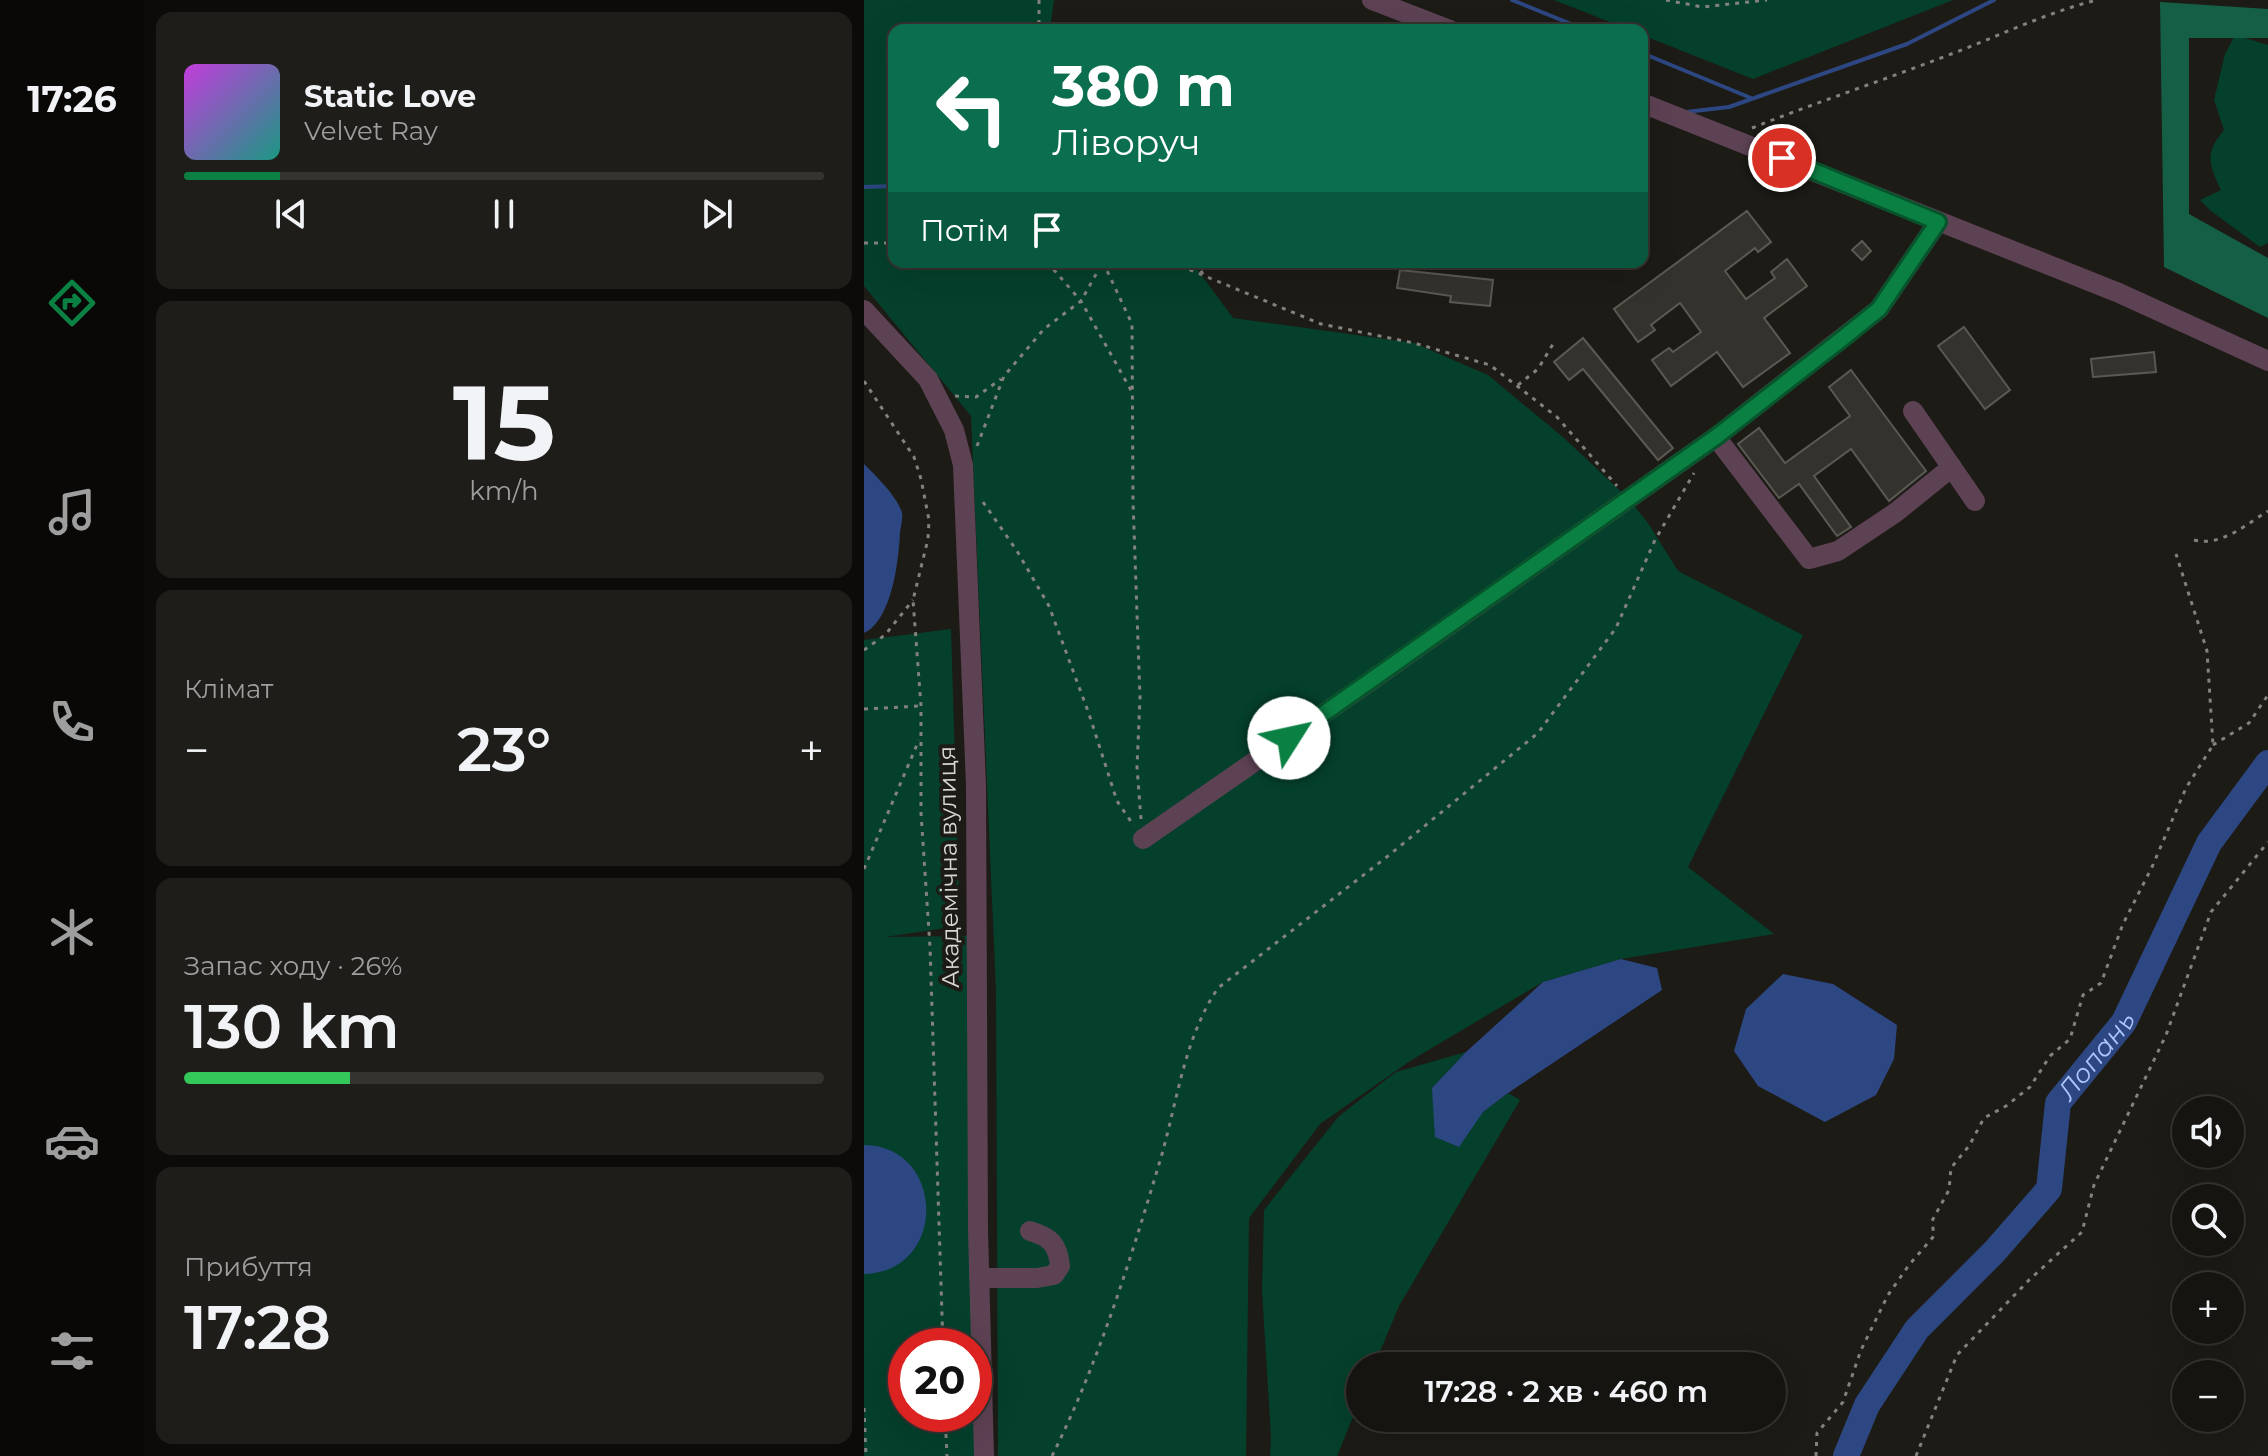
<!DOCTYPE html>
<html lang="uk">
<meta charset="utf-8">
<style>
body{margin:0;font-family:Montserrat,sans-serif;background:#1f1d19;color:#f1f3f6;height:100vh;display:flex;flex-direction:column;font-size:30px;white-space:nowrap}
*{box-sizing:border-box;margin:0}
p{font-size:26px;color:#9e9e9f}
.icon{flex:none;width:44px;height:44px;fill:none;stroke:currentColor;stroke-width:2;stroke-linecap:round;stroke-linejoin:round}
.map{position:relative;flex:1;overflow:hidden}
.side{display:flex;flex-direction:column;gap:12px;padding:12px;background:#0c0b09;width:720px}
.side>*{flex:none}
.banner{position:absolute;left:24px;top:24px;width:760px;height:244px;border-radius:16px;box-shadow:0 8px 32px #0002,0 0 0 2px #353330;background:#0b6e4f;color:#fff;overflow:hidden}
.tools{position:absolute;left:1308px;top:1096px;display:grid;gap:16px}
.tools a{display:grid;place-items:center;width:72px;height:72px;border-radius:50%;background:#161410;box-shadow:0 8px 32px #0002,0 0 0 2px #353330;font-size:40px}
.speed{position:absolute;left:24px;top:1328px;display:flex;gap:16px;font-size:40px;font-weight:700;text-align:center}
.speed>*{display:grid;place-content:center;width:104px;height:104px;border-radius:50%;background:#161410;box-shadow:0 8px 32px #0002,0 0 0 2px #353330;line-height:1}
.speed .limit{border:12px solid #d22;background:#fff;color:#111}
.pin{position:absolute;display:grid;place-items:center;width:68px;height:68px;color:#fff;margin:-34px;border:4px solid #fff;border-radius:50%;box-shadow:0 2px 8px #0007}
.me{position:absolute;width:88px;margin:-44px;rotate:55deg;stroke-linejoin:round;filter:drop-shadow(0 0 6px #0008)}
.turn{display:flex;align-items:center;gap:28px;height:168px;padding:0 32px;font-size:36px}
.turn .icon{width:104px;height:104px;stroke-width:2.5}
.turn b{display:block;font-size:56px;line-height:68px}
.then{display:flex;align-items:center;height:76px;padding:0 32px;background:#0003;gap:16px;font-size:30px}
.big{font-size:60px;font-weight:600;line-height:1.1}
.side .tile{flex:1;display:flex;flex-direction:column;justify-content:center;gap:12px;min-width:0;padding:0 28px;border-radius:16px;background:#1f1d19}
.side .dial{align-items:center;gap:0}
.dial b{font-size:104px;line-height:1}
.song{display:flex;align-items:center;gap:24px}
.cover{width:96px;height:96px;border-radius:12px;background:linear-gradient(135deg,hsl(290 70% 55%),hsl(170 70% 35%))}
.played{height:8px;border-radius:4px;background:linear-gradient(90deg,#0b8043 15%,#353330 15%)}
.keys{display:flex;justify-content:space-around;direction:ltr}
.heat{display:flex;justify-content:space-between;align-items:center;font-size:44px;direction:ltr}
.charge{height:12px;border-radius:6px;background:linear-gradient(90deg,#34c759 26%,#353330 0)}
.trip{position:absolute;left:482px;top:1352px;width:440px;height:80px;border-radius:40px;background:#161410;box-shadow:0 8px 32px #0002,0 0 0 2px #353330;font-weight:600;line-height:80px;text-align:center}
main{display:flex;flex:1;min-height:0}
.menu{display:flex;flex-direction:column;width:144px;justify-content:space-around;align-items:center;background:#090806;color:#9e9e9f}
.menu .icon{width:56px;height:56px}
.menu .on{color:#0b8043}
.menu b{font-size:36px;color:#f1f3f6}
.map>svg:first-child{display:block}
</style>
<main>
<nav class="menu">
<b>17:26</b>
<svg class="icon on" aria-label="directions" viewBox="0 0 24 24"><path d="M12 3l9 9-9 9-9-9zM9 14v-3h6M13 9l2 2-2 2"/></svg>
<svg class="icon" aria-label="music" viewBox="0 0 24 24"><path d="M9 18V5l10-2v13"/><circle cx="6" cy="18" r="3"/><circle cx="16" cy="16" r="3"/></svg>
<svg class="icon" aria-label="phone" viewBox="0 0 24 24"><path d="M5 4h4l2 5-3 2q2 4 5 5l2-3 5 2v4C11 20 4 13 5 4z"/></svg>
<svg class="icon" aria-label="climate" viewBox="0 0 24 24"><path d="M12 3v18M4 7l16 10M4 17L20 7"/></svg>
<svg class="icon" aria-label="car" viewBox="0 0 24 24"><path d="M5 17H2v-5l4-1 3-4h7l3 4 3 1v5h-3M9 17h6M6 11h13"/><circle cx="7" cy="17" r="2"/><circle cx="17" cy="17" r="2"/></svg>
<svg class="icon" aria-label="filters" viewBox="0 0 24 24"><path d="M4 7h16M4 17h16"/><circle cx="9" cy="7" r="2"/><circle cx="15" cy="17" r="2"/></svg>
</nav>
<section class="side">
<div class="tile">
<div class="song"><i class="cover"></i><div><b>Static Love</b><p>Velvet Ray</p></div></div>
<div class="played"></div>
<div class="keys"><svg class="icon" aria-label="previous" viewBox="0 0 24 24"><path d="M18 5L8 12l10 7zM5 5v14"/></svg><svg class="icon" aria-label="pause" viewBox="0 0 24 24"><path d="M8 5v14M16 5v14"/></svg><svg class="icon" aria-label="next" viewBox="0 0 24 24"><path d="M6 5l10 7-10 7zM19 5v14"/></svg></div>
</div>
<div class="tile dial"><b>15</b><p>km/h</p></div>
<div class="tile"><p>Клімат</p>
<div class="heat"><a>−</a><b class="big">23°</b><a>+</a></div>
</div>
<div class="tile"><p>Запас ходу · 26%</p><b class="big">130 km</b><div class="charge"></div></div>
<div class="tile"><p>Прибуття</p><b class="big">17:28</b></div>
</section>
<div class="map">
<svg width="1404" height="1456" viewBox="0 0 1404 1456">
<rect width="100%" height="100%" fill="#1d1b16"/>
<path fill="#04402c" d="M0,0H190L186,30H30V262H328L369,318L550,343L624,375L700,438L765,499L784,523L814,571L939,635L824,867L910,934L757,959L679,982L546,1061L456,1124L385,1218L382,1456H134L132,992L107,416L0,286Z
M690,0H1089L889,79L778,35V30H766Z
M1371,35L1404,45V243L1396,247L1347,211L1336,200L1357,190C1345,164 1340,154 1360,130L1350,100L1361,54Z
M87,629L96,926L21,937L103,936L110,1346H42V1414H110L112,1456H0V640Z
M602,1052L568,1088L619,1112L644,1093L656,1100L535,1306L510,1366H496V1400L473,1456H406L407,1436L398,1291L400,1210L475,1116L532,1072Z"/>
<path fill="#145f45" d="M1296,2L1404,9V38H1325V214L1404,258V318L1300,267Z"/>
<path fill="#2d4782" d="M0,464C11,475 34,497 38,513C39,518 37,526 36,532C35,559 28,621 0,633Z
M757,959L793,968L798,990L644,1093L619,1112L595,1147L571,1137L568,1088L602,1052L679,982Z
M919,974L969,984L1033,1025L1030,1059L1012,1095L961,1122L894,1086L870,1051L882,1009Z
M0,1145C82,1146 84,1272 0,1274Z"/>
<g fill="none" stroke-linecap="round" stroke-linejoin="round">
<path stroke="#2d4782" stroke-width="4" d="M648,0L722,30
M778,53L887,98
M822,112L865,107L1043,44L1130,0
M0,187L30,186"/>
<path stroke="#2d4782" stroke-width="26" id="s1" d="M982,1456L1003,1405L1053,1329L1130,1252L1185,1189L1194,1103L1260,1022L1345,843L1404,763"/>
</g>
<path fill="#34322c" stroke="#5b5953" stroke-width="2" d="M883,211L907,242L894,252L891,248L861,271L882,299L911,278L907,272L923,259L943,286L900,318L926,353L879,387L853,352L807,386L788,360L805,348L809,352L837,332L816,303L787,325L791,330L774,342L750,309Z
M998,241L1007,251L998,260L988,250Z
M536,270L629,280L626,306L586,302L587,296L533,288Z
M1100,327L1146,390L1121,409L1074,346Z
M719,338L809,448L794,460L719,369L705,380L690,362Z
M1290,352L1292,372L1229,377L1227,359Z
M987,370L1062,471L1025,501L987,449L950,476L987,527L973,536L935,484L915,498L874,444L895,428L921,463L986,416L965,387Z"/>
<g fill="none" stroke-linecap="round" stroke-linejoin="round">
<path stroke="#83827d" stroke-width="3" stroke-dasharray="4 6" stroke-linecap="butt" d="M175,0V30
M802,0L838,7L903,0
M888,128C956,101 1026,78 1095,51C1141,33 1185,12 1233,0
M0,243H30
M183,262L217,301L268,392
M239,262L268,324L269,501L276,698L273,767L277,819
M307,262L457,324L550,343L626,365L693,417L753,486
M332,262L340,276
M0,381L50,457L57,479L65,520L64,539L49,600L57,706V813L66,947L79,1346
M654,385L674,369L689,344
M91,396L112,397L137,379
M113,446L140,376L180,329L217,301L239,262
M119,502L153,551L185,606L225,714L253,801L270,826
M1330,540C1357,547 1383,524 1404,511
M0,650L21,635L49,600
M0,709L56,706
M1349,745L1385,723L1404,695
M0,869L55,740
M0,1408L2,1456
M81,1414L83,1456
M188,1456C235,1362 268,1255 298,1154C314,1097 321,1037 354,988L524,856L674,733L752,628L791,540L830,473
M952,1456L953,1433L979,1402L997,1350L1024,1295L1045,1265L1070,1236L1068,1221L1085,1190L1087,1168L1105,1146L1120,1118L1142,1106L1166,1087L1186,1056L1206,1039L1219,995L1237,983L1259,924L1288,867L1322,788L1349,745L1343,651L1312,554
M1052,1456L1093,1355L1165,1280L1218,1232L1230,1185L1302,1035L1347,912L1404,842"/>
<path stroke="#5d4254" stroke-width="20" d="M508,0L586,30
M778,103L1255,293L1404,361
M0,310L64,379L90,430L99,465L112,785L114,1230L120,1456
M1049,411L1111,501
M852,437L945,559L974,551L1031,513L1088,467
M279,839L498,687L852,437L1015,309L1074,222
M115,1278H173L190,1275L196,1266C194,1244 186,1237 166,1231"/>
</g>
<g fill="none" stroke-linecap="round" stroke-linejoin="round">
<defs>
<path id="route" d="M425,738L852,437L979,338L1015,309L1074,222L918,158"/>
</defs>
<use href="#route" stroke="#07532c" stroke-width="20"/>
<use href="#route" stroke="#0b8043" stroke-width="14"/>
</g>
<g text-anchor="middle" stroke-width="8" stroke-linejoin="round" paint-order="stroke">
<g font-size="24" fill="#d8d7d3" stroke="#1d1b16">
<text transform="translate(85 867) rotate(-91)" y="8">Академічна вулиця</text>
</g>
<g font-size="26" font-style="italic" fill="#abc5fb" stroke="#1d1b16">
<text dy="9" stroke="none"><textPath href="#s1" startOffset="486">Лопань</textPath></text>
</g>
</g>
</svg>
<div class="tools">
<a><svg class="icon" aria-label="sound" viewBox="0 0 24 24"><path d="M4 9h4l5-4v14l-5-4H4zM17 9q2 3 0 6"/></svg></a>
<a><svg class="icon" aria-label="search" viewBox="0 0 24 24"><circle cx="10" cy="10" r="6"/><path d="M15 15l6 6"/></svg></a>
<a>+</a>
<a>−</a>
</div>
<div class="speed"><div class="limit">20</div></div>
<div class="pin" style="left:918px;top:158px;background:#d93025"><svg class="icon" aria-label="arrive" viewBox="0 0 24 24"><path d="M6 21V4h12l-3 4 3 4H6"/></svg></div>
<svg class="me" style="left:425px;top:738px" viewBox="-20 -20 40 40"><circle r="19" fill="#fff"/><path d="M0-13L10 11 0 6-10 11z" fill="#0b8043"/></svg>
<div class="trip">17:28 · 2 хв · 460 m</div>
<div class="banner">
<div class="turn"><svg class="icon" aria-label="left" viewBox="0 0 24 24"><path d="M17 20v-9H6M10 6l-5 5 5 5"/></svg><div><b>380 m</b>Ліворуч</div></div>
<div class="then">Потім<svg class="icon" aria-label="arrive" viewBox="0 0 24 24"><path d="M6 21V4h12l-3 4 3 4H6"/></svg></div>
</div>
</div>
</main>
